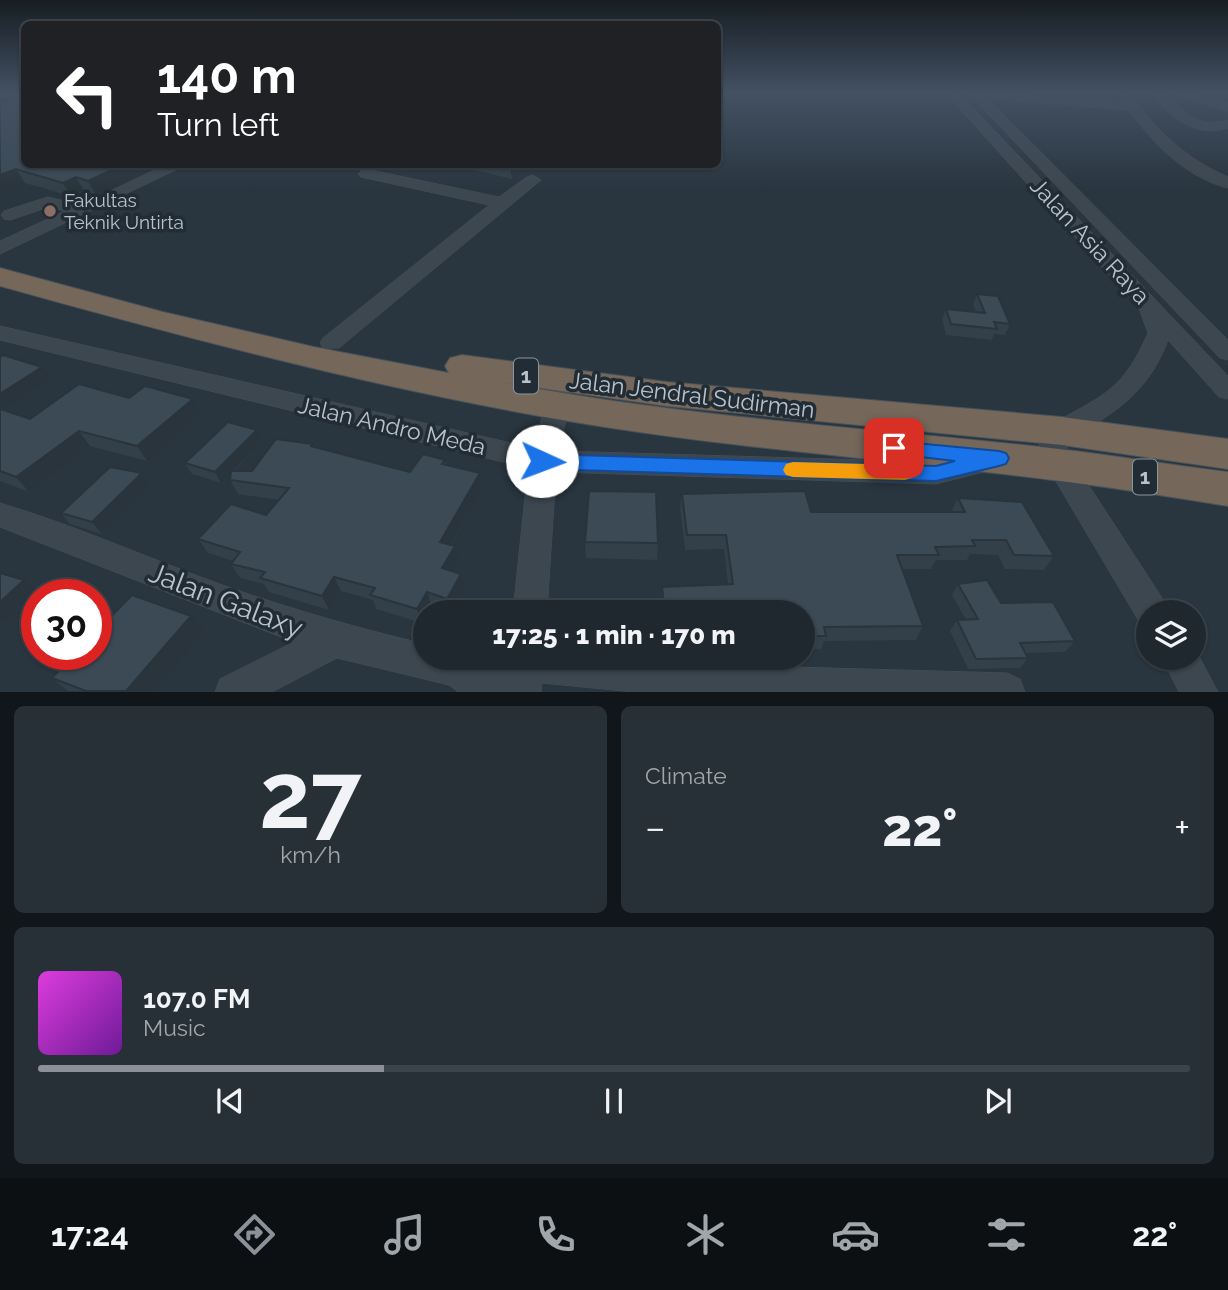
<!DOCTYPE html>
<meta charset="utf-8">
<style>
body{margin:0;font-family:Raleway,sans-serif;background:#273037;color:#f1f3f6;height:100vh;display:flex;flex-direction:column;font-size:26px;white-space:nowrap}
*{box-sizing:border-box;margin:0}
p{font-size:23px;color:#a1a6aa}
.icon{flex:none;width:38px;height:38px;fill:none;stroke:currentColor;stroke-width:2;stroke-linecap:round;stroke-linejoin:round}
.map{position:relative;height:692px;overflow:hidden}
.drawer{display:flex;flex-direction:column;gap:14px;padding:14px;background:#11161a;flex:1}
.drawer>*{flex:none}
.guide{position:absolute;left:21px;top:21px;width:700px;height:147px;border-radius:10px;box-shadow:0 2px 5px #0004,0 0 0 2px #3c444b;background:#202124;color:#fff;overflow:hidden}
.buttons{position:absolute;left:1136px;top:600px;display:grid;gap:14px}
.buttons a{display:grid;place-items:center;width:70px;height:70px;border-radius:50%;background:#1f282f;box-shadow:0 2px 5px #0004,0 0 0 2px #3c444b;font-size:35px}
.speed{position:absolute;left:21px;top:579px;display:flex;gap:14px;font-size:35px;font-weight:700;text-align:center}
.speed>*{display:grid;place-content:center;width:91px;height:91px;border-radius:50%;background:#1f282f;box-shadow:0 2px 5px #0004,0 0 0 2px #3c444b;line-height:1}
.speed .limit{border:10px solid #d22;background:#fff;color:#111}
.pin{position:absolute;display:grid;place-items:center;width:60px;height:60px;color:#fff;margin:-30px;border-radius:14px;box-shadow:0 4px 10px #0006}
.me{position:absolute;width:77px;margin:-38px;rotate:92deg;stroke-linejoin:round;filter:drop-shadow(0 0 5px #0008)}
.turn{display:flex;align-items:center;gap:24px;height:147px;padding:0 21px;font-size:32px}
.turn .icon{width:91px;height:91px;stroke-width:2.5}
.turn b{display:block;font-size:49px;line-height:60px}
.big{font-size:52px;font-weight:800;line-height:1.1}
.drawer .tile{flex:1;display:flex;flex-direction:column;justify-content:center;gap:10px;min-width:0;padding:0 24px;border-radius:10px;background:#273037}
.drawer .dial{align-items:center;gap:0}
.dial b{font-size:91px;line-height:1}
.song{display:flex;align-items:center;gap:21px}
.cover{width:84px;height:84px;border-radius:10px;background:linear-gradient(135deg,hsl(300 70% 55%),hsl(280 70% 35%))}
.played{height:7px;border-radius:4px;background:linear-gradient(90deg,#8c9099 30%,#3c444b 30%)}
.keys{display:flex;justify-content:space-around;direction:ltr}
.heat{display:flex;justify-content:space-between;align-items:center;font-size:38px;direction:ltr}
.drawer .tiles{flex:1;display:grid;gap:14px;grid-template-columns:1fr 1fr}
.tile:last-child{grid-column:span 2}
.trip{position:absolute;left:413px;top:600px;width:402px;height:70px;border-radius:35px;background:#1f282f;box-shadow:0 2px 5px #0004,0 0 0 2px #3c444b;font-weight:800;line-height:70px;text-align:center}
.tab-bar{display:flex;height:112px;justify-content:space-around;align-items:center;background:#0c1013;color:#a1a6aa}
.tab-bar .icon{width:49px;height:49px}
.tab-bar .selected{color:#8c9099}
.tab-bar b{font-size:32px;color:#f1f3f6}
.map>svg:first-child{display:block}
</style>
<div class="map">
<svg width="1228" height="692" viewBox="0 0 1228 692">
<rect width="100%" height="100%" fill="#29353f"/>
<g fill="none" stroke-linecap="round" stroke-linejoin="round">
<defs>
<path id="minor" d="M0,92H24V100L0,95Z
M945,92H958L1228,376V399L1219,397L1168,340C1153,380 1130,403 1093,425C1084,430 1075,437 1064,440L1073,461L1164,601L1169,612H1148V626L1140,623L1051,473L1034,431L1038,424L1047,421L1054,423C1105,394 1123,390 1148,333L1139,308Z
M967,92L1124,102L1120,95L1122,92H1130C1155,130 1186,159 1228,177V188C1187,178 1152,143 1129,110L988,99L1228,340V360L1220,358L973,98L968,97Z
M1149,92C1184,92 1181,132 1228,120V128C1195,139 1169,116 1149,92Z
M1167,92H1187L1228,103V111Z
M168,164H188L0,254V241L65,211L49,207L10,220L4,219L1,215L4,211L48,197L80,205Z
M366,169L499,197L527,177L533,175L541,180L339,348H323L320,343L323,338L489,205L361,177L358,174L361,171Z
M0,326L533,448L547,400L556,397L565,400L569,406L559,451L936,462L985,451L995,455L999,462L995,469L936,484L556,472L547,612H513L528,468L0,340Z
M0,503C77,526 150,559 225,586C291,609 357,628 425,644V658H667L757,666L1007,673L1020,679L1025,692H634L542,683L541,692H458L449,685L337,658L272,692H215L220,679L294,642L0,527Z
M1194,647L1218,692H1179L1162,658H1194Z"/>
<path id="highway" d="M0,268L163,312L314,347L449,373L445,366L450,358L462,355L667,382L1062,417L1228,439V469L1062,445L667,406L505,383C688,418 875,428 1059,449C1116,456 1172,465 1228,472V506C1172,497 1116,488 1060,481C892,459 723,448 556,419C368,386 183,337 0,286Z"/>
</defs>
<use href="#minor" stroke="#465059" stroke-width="1"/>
<use href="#highway" stroke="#47525a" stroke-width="2"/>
<use href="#minor" fill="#3d474f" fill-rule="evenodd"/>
<use href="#highway" fill="#75675a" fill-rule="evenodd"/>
</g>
<path fill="#334049" d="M0,103L24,164H161L96,195L84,191L71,196L25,183L0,192Z
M378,164H415L403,171Z
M450,164H532L512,179Z
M977,294L1010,324L1005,335L994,334L992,340L946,335L942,319L946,309L976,312L973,304Z
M129,398L193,399L201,414L147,461L90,446L29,492L0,481V409L30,419Z
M263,441L234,471H252L313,447L410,472L445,460L446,465L480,473L483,488L451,545L455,546L459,560L453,571L461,574L464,588L451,612L432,606L425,612V617L422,623L376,609L373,600L341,591L329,610L269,592L264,584L240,578L231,564L233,561L208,553L198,539L266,515L279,500L238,494L230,480V474L221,483L192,474L185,463Z
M142,473L150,485L102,534L70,524L61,513Z
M682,494L811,512H951L958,498L1054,556L1044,570L1005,569L998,555L970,554L967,560H936L931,569H902L923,626L916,640L824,641L821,649H803V612H662L661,601L662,587L728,584L724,549L685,550L680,508Z
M585,542L658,543L657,560L586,558Z
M958,584L1001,603L1075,641L1065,652L1026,653L1028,658L1020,668L968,669L950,631L957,620H966L952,595Z
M204,632L154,691H68L52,678Z"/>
<path fill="#29343c" d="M125,164H161L96,195L88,181Z
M402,164H415L403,171Z
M515,164H532L512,179L510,167Z
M16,169L25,183L0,192V175Z
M76,177L84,191L71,196L63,183Z
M42,367L49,378L3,408L0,405V394Z
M193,399L201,414L147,461L137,446Z
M257,430L263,441L221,483L215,472Z
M79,431L90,446L29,492L16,477Z
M142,473L150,485L102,534L92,522Z
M480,473L483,488L444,556L440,542Z
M455,546L459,560L446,583L442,568Z
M461,574L464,588L451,612L447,599Z
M334,577L341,591L329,610L322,596Z
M24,580L35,591L0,624V602Z
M427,592L432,606L428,612H425V617L422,623L417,609Z
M191,616L204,632L154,691H126Z"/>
<path fill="#3b4a55" stroke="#29343c" stroke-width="2" d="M24,95V164H125L88,181L76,177L63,183L16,169L0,175V103Z
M498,164H515L510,167Z
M977,294L998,296L1010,324L994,322L997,329L951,324L946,309L985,313Z
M3,355L42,367L0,394V357Z
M79,384L129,398L145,386L193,399L137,446L79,431L16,477L0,471V409L30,419Z
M228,422L257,430L215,472L185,463Z
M276,439L312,444L311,446L410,472L423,454L445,460L442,464L480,473L440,542L455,546L442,568L461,574L447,599L427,592L417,609L370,595L375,588L334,577L322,596L260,578L265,572L231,564L240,552L198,539L231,504L266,515L289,488L230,480L231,471H252Z
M110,467L142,473L92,522L61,513Z
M589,491L656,492L658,543L585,542Z
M805,491L811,512H965L958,498L1022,502L1054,556L1014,555L1006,540H972L975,546L935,547L939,555H897L923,626L824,627L826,636H803V612H665L662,587L733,584L726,535H687L682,494Z
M0,573L24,580L0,602Z
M987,580L1001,603L1053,602L1075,641L1020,643L1028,658L976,659L957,620L978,619L958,584Z
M132,595L191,616L126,691H86L52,678L75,654H96V632Z"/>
<linearGradient id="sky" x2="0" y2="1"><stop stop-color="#171d23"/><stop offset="0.49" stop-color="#435163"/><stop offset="1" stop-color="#435163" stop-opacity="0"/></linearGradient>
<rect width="1228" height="189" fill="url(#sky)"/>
<path fill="#1a73e8" stroke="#114b97" stroke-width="2" d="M894,441L999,451L1006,453L1009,458L1006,464L999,466L936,481L542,469L536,467L533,461L536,456L542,454L936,466L955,461L887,453L885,448L887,443Z"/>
<path fill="#f59e0b" d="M793,462L905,465L912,467L915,473L912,478L905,480L793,477L786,475L783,470L786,464Z"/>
<circle fill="#8d6e63" stroke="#212c35" stroke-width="2.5" cx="50" cy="211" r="7"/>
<g text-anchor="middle" stroke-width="7" stroke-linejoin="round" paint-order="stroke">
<g font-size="19" fill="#b9c2ca" stroke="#212c35" text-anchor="start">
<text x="64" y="207">Fakultas<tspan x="64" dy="22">Teknik Untirta</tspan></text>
</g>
<g fill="#212c35" stroke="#8b959d" stroke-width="2">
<rect x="514" y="358.5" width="24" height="35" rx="5"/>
<rect x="1133" y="459.5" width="24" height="35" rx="5"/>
</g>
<g font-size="21" font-weight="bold" fill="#b9c2ca">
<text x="526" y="383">1</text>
<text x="1145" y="484">1</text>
</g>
<g font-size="23" fill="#b9c2ca" stroke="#212c35">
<text transform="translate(1090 241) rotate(47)" y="8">Jalan Asia Raya</text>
<text transform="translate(692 395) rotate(7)" y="8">Jalan Jendral Sudirman</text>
<text transform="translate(392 426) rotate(13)" y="8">Jalan Andro Meda</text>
</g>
<g font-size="28" fill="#b9c2ca" stroke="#212c35">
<text transform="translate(226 600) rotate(21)" y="10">Jalan Galaxy</text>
</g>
</g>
</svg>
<div class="buttons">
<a><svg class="icon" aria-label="layers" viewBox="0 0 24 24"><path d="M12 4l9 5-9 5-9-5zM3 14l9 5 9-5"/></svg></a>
</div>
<div class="speed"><div class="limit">30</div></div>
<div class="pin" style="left:894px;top:448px;background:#d93025"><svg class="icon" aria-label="arrive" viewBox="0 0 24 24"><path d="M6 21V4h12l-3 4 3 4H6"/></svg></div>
<svg class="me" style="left:542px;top:461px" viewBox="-20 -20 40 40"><circle r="19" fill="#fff"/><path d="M0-13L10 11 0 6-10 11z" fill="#1a73e8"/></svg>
<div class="trip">17:25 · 1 min · 170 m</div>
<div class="guide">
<div class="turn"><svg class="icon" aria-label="left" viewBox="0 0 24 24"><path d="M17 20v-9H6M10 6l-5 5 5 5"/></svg><div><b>140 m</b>Turn left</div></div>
</div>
</div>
<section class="drawer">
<div class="tiles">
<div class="tile dial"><b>27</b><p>km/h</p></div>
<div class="tile"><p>Climate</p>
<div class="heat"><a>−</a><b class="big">22°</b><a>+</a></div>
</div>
<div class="tile">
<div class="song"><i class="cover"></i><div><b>107.0 FM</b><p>Music</p></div></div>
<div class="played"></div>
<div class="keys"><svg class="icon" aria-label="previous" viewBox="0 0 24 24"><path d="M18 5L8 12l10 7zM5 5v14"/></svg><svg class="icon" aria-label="pause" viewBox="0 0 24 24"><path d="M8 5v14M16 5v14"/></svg><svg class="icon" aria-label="next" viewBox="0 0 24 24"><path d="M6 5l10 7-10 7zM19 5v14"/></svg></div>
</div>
</div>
</section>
<nav class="tab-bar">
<b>17:24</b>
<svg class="icon selected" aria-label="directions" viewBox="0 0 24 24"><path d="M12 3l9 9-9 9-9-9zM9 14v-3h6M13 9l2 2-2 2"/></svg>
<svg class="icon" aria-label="music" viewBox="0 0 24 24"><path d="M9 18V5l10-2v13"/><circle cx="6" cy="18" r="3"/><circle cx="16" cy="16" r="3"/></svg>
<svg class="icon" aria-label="phone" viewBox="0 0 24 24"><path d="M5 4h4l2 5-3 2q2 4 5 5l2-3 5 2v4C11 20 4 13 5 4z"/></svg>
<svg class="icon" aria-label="climate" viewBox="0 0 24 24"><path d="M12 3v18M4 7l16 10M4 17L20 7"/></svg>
<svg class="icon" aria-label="car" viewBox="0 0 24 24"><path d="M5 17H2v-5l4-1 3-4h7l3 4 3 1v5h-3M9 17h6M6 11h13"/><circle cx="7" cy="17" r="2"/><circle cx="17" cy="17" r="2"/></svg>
<svg class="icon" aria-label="filters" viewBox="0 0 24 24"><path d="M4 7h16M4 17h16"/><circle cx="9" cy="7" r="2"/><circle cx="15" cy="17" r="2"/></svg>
<b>22°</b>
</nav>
